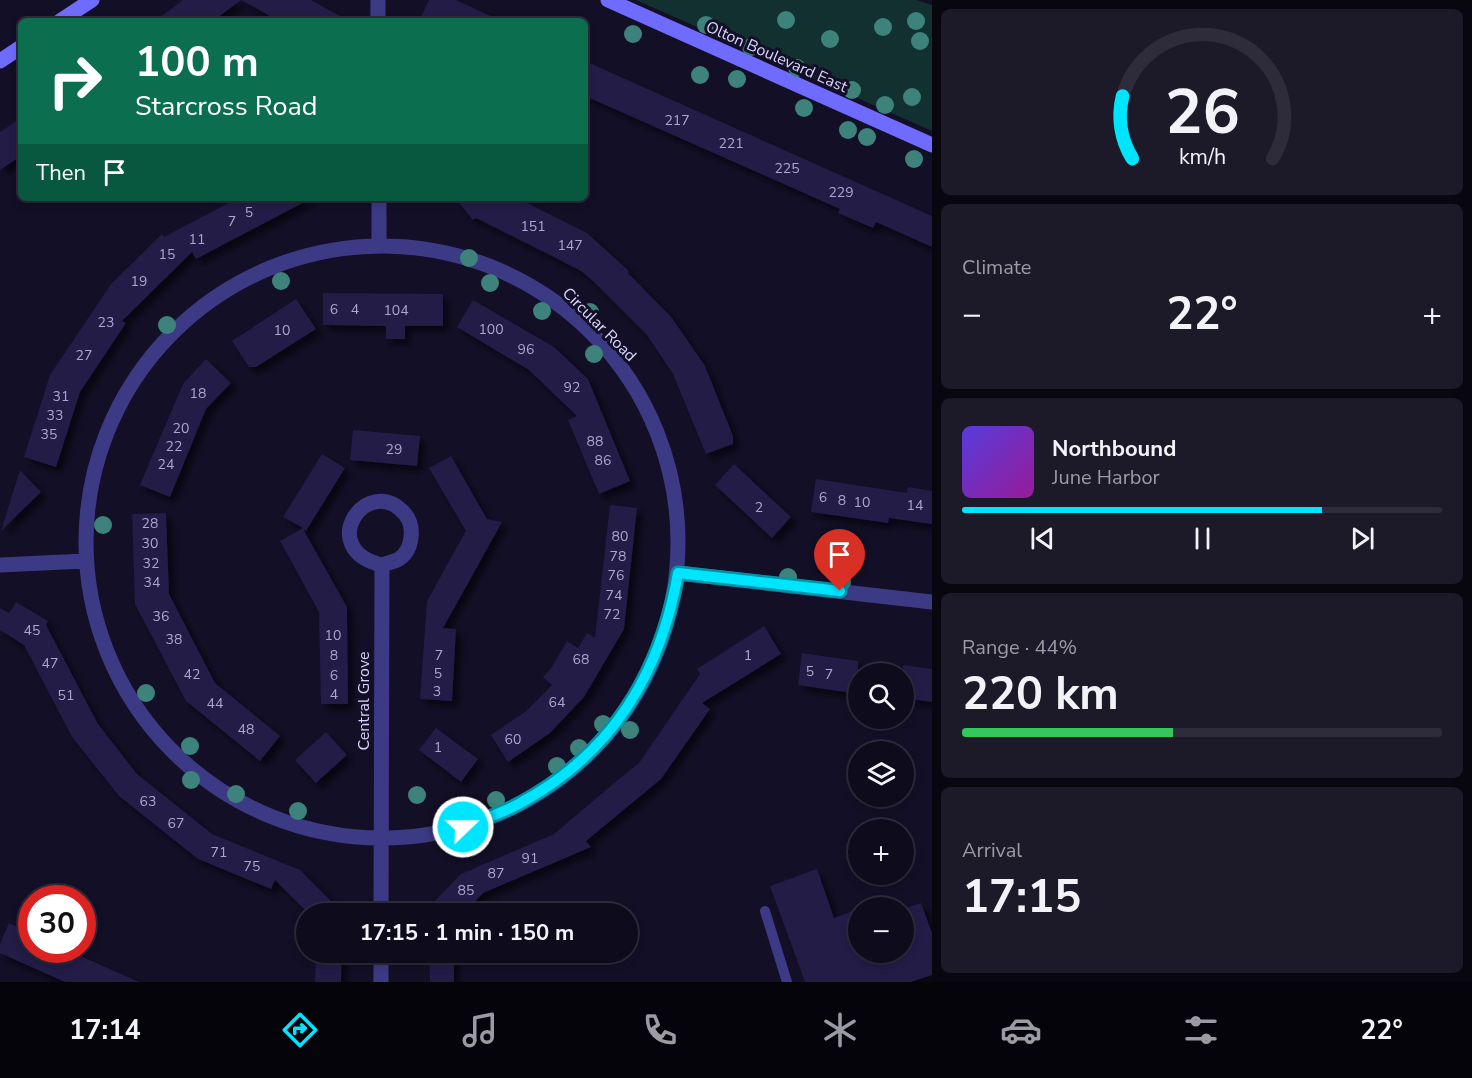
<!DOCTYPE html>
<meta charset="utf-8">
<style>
body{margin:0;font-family:"Nunito Sans",sans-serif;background:#1c1929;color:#f1f3f6;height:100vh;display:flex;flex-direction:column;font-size:22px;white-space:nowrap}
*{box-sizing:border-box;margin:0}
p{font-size:20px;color:#9b9ba3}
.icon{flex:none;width:33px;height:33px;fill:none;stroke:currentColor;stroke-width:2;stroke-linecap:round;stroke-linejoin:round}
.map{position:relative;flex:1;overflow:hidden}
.side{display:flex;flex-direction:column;gap:9px;padding:9px;background:#08060f;width:540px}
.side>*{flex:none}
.banner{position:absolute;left:18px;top:18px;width:570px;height:183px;border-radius:9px;box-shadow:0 3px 9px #0003,0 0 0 2px #2e2b3b;background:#0b6e4f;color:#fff;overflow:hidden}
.tools{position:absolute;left:848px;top:663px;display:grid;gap:12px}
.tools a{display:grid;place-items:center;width:66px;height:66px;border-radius:50%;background:#0e0b1c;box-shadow:0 3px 9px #0003,0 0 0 2px #2e2b3b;font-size:30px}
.speed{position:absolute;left:18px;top:885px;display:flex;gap:12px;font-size:30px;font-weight:700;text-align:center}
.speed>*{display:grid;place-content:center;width:78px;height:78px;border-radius:50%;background:#0e0b1c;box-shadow:0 3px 9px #0003,0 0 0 2px #2e2b3b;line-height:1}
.speed .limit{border:9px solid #d22;background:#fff;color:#111}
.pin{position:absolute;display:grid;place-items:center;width:51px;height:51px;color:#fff;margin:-62px -26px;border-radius:50% 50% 50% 0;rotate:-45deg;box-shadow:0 0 6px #0007}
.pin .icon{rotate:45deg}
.me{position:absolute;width:66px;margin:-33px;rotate:68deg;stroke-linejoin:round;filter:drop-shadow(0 0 4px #0008)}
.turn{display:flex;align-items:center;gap:21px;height:126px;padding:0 18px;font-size:27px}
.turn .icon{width:78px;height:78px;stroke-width:2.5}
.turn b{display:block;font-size:42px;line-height:51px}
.then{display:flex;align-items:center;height:57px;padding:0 18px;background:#0003;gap:12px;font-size:22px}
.big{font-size:45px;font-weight:700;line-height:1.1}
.side .tile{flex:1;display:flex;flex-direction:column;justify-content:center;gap:9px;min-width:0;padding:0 21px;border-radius:9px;background:#1c1929}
.side .dial{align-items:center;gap:0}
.dial svg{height:156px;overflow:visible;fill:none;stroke:#2e2b3b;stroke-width:7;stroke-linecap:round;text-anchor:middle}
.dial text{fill:#f1f3f6;stroke:none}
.song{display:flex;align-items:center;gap:18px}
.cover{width:72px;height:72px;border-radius:9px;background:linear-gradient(135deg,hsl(250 70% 55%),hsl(300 70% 35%))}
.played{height:6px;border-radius:3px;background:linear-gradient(90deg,#00e5ff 75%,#2e2b3b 75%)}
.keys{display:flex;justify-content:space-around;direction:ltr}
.heat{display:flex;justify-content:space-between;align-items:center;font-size:33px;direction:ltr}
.charge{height:9px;border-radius:4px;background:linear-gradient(90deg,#34c759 44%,#2e2b3b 0)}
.trip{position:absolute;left:296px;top:903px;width:342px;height:60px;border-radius:30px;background:#0e0b1c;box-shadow:0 3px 9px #0003,0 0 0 2px #2e2b3b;font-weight:700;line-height:60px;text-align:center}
.dock{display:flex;height:96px;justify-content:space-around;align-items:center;background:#06040b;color:#9b9ba3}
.dock .icon{width:42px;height:42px}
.dock .on{color:#00e5ff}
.dock b{font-size:27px;color:#f1f3f6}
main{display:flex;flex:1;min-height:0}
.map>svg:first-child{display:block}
</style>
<main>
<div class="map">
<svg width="932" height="982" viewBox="0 0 932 982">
<defs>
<filter id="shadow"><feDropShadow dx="5.5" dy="5.5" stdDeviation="3" flood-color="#0009"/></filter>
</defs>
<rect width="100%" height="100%" fill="#130f26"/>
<path fill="#12302f" d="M636,0H916L932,5V131Z"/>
<path fill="#241b47" filter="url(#shadow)" d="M183,0H311L349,21H279L241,0L213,21H155Z
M429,0H456L501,21H419Z
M585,61L932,216V247L876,222L873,228L838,213L840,209L585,96Z
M21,118V156L0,170V132Z
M238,198H312L196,259L192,252L122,321L126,323L80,392L56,467L24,457L50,375L111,284L162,234L164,237Z
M455,198H517L587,233L629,271L628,273L672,318L705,366L733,436V444L706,454L673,374L647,335L593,281L581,271L534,247L476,218L473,220Z
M323,293L443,294V326H405V339H386V326L323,325Z
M296,299L316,329L256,367H249L232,341Z
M473,300L554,347L588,379L630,481L599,494L568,420L577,416L529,370L457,327Z
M206,359L231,383L206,409L170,497L140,485L183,384Z
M353,430L420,436L417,466L350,460Z
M322,454L345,468L306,531L303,529L347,607L348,704H321L319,612L280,541L303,528L283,517Z
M451,456L487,519L502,522L443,628L456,629L452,701L420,699L427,601L466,531L429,468Z
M734,464L791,517L772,538L715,485Z
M20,470L41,492L1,531Z
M816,479L907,493L908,487L932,491V524L889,518L888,523L811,512Z
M610,505L637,508L624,629L584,697L550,733L508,762L491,735L525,712L552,685L543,677L552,667L567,641L578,648L587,633L595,638Z
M166,513L169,594L215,683L280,736L260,761L186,701L135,604L132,514Z
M16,602L48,621L46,625L98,724L137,774L212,834L300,870L332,902L321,914H309L275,880L271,889L198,859L119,796L72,737L24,645L0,630V608L9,613Z
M764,626L781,654L702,703L710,709L661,779L586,841L591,847L483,893L463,914H440L431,905L461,874L554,834L625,774L639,763L700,674L697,669Z
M802,653L858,661V694L798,685Z
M903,665L932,669V702L903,698Z
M436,728L478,759L461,782L419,750Z
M326,732L347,755L316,783L295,760Z
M817,869L834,918L858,909V952H903V909L921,903L932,933V975L911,982H805L770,886Z
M9,923L32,933V950H67L139,982H65L0,953V944Z
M316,952H342L341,982H315Z
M429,952H454V982H430Z"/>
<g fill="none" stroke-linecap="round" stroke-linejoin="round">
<path stroke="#3d3a85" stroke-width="10" d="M765,911L787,982"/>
<path stroke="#3d3a85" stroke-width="15" d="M378,0V21
M379,198V245
M86 542a296 296 0 1 1 592 0a296 296 0 1 1-592 0Z
M0,565L85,561
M678,573L932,602
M381,914L382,565C314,549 368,471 405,514C415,526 413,550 399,559C394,562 387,563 382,565
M381,952V982"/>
<path stroke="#6f6bff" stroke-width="15" d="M608,0L932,145
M60,21L92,0
M0,61L21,47"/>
</g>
<g fill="#3d827b">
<circle cx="786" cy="20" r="9"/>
<circle cx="916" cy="21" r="9"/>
<circle cx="706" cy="25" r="9"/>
<circle cx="883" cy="27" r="9"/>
<circle cx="633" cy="34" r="9"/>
<circle cx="830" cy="39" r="9"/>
<circle cx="920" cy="41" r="9"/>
<circle cx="751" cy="47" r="9"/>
<circle cx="797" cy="68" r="9"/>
<circle cx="700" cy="75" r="9"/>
<circle cx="737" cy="79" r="9"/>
<circle cx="852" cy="90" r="9"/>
<circle cx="912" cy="97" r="9"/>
<circle cx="885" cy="105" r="9"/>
<circle cx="804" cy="108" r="9"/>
<circle cx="848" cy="130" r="9"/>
<circle cx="867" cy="137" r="9"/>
<circle cx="914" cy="159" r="9"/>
<circle cx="469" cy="258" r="9"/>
<circle cx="281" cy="281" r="9"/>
<circle cx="490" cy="283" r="9"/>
<circle cx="542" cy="311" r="9"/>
<circle cx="590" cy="312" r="9"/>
<circle cx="167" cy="325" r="9"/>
<circle cx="594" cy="354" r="9"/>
<circle cx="103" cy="525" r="9"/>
<circle cx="788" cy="577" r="9"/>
<circle cx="842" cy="582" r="9"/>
<circle cx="146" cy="693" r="9"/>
<circle cx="603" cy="724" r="9"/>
<circle cx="630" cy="730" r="9"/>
<circle cx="190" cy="746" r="9"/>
<circle cx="579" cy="748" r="9"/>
<circle cx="557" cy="766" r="9"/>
<circle cx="191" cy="780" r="9"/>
<circle cx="236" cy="794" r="9"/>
<circle cx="417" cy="795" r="9"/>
<circle cx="496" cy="800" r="9"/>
<circle cx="298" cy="811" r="9"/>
</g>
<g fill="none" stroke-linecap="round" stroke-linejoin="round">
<defs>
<path id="route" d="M463,827C482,819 504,813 522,802C612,753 661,672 678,573L840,591"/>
</defs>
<use href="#route" stroke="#0095a6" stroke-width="15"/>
<use href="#route" stroke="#00e5ff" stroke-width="10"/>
</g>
<g text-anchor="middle" stroke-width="6" stroke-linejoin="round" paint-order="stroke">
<g font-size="14" fill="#aca6d1">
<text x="677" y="125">217</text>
<text x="731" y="148">221</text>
<text x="787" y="173">225</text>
<text x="841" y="197">229</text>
<text x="249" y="217">5</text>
<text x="232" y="226">7</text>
<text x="533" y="231">151</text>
<text x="197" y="244">11</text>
<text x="570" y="250">147</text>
<text x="167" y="259">15</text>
<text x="139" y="286">19</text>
<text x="334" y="314">6</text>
<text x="355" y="314">4</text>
<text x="396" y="315">104</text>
<text x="106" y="327">23</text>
<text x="491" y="334">100</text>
<text x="282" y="335">10</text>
<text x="526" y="354">96</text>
<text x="84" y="360">27</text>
<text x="572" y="392">92</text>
<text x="198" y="398">18</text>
<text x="61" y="401">31</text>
<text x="55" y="420">33</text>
<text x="181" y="433">20</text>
<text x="49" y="439">35</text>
<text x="595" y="446">88</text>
<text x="174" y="451">22</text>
<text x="394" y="454">29</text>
<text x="603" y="465">86</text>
<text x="166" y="469">24</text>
<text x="823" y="502">6</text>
<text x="842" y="505">8</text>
<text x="862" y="507">10</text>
<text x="915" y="510">14</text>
<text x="759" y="512">2</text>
<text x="150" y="528">28</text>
<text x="620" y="541">80</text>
<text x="150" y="548">30</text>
<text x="618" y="561">78</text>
<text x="151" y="568">32</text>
<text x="616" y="580">76</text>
<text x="152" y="587">34</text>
<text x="614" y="600">74</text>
<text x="612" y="619">72</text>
<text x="161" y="621">36</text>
<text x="32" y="635">45</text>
<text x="333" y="640">10</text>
<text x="174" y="644">38</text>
<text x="334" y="660">8</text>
<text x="439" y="660">7</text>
<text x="748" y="660">1</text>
<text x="581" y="664">68</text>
<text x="50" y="668">47</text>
<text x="810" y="676">5</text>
<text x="438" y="678">5</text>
<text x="192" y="679">42</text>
<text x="829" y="679">7</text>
<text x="334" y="680">6</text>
<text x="437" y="696">3</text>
<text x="334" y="699">4</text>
<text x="66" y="700">51</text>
<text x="557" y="707">64</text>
<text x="215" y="708">44</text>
<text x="246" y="734">48</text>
<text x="513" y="744">60</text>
<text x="438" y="752">1</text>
<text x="148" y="806">63</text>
<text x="176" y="828">67</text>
<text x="219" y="857">71</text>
<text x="530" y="863">91</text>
<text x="252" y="871">75</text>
<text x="496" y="878">87</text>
<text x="466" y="895">85</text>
</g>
<g font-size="16" fill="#d9d4ff" stroke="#130f26">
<text transform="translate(777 56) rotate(24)" y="6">Olton Boulevard East</text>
<text transform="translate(600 324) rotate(45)" y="6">Circular Road</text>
<text transform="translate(363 701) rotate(-90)" y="6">Central Grove</text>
</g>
</g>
</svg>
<div class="tools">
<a><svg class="icon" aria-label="search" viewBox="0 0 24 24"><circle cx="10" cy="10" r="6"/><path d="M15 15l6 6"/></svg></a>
<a><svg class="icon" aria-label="layers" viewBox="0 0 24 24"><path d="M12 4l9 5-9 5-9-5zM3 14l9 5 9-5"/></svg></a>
<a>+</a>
<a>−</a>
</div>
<div class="speed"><div class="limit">30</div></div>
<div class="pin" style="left:840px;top:591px;background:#d93025"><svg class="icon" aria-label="arrive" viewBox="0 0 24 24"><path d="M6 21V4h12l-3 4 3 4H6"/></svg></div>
<svg class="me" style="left:463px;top:827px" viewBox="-20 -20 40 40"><circle r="17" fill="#00e5ff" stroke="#fff" stroke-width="3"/><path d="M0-11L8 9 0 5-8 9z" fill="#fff"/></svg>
<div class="trip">17:15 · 1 min · 150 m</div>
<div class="banner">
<div class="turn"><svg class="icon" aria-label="right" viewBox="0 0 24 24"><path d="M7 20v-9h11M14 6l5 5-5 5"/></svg><div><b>100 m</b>Starcross Road</div></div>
<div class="then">Then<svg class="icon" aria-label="arrive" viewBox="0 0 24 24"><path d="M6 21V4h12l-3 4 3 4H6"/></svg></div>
</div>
</div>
<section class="side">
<div class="tile dial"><svg viewBox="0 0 100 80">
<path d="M14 69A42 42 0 1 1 86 69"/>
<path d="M14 69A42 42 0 0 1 9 37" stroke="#00e5ff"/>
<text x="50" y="56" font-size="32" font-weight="700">26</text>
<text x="50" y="72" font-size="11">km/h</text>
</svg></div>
<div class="tile"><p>Climate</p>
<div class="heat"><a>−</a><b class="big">22°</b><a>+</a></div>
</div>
<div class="tile">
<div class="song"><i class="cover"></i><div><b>Northbound</b><p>June Harbor</p></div></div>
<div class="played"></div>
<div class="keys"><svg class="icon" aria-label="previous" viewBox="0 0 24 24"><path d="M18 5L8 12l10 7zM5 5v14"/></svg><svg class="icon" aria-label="pause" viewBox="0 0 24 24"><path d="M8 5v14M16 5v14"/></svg><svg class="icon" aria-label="next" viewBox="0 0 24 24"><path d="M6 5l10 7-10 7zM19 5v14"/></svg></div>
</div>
<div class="tile"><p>Range · 44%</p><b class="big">220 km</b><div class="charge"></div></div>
<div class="tile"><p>Arrival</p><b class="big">17:15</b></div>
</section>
</main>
<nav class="dock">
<b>17:14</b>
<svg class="icon on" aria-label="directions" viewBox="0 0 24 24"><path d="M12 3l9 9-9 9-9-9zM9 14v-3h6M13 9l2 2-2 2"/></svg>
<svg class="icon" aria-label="music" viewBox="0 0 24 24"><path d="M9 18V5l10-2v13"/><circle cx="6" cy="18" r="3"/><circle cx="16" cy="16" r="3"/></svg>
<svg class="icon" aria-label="phone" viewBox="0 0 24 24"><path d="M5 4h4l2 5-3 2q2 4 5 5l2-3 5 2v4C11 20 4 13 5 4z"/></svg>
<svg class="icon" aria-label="climate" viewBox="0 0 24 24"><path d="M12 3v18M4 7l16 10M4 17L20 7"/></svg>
<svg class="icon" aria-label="car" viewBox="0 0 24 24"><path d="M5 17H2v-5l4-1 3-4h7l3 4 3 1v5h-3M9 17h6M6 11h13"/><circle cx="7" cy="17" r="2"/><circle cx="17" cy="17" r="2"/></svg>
<svg class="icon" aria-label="filters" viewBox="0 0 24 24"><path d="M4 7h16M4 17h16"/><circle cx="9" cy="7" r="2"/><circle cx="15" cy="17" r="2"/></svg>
<b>22°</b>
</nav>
